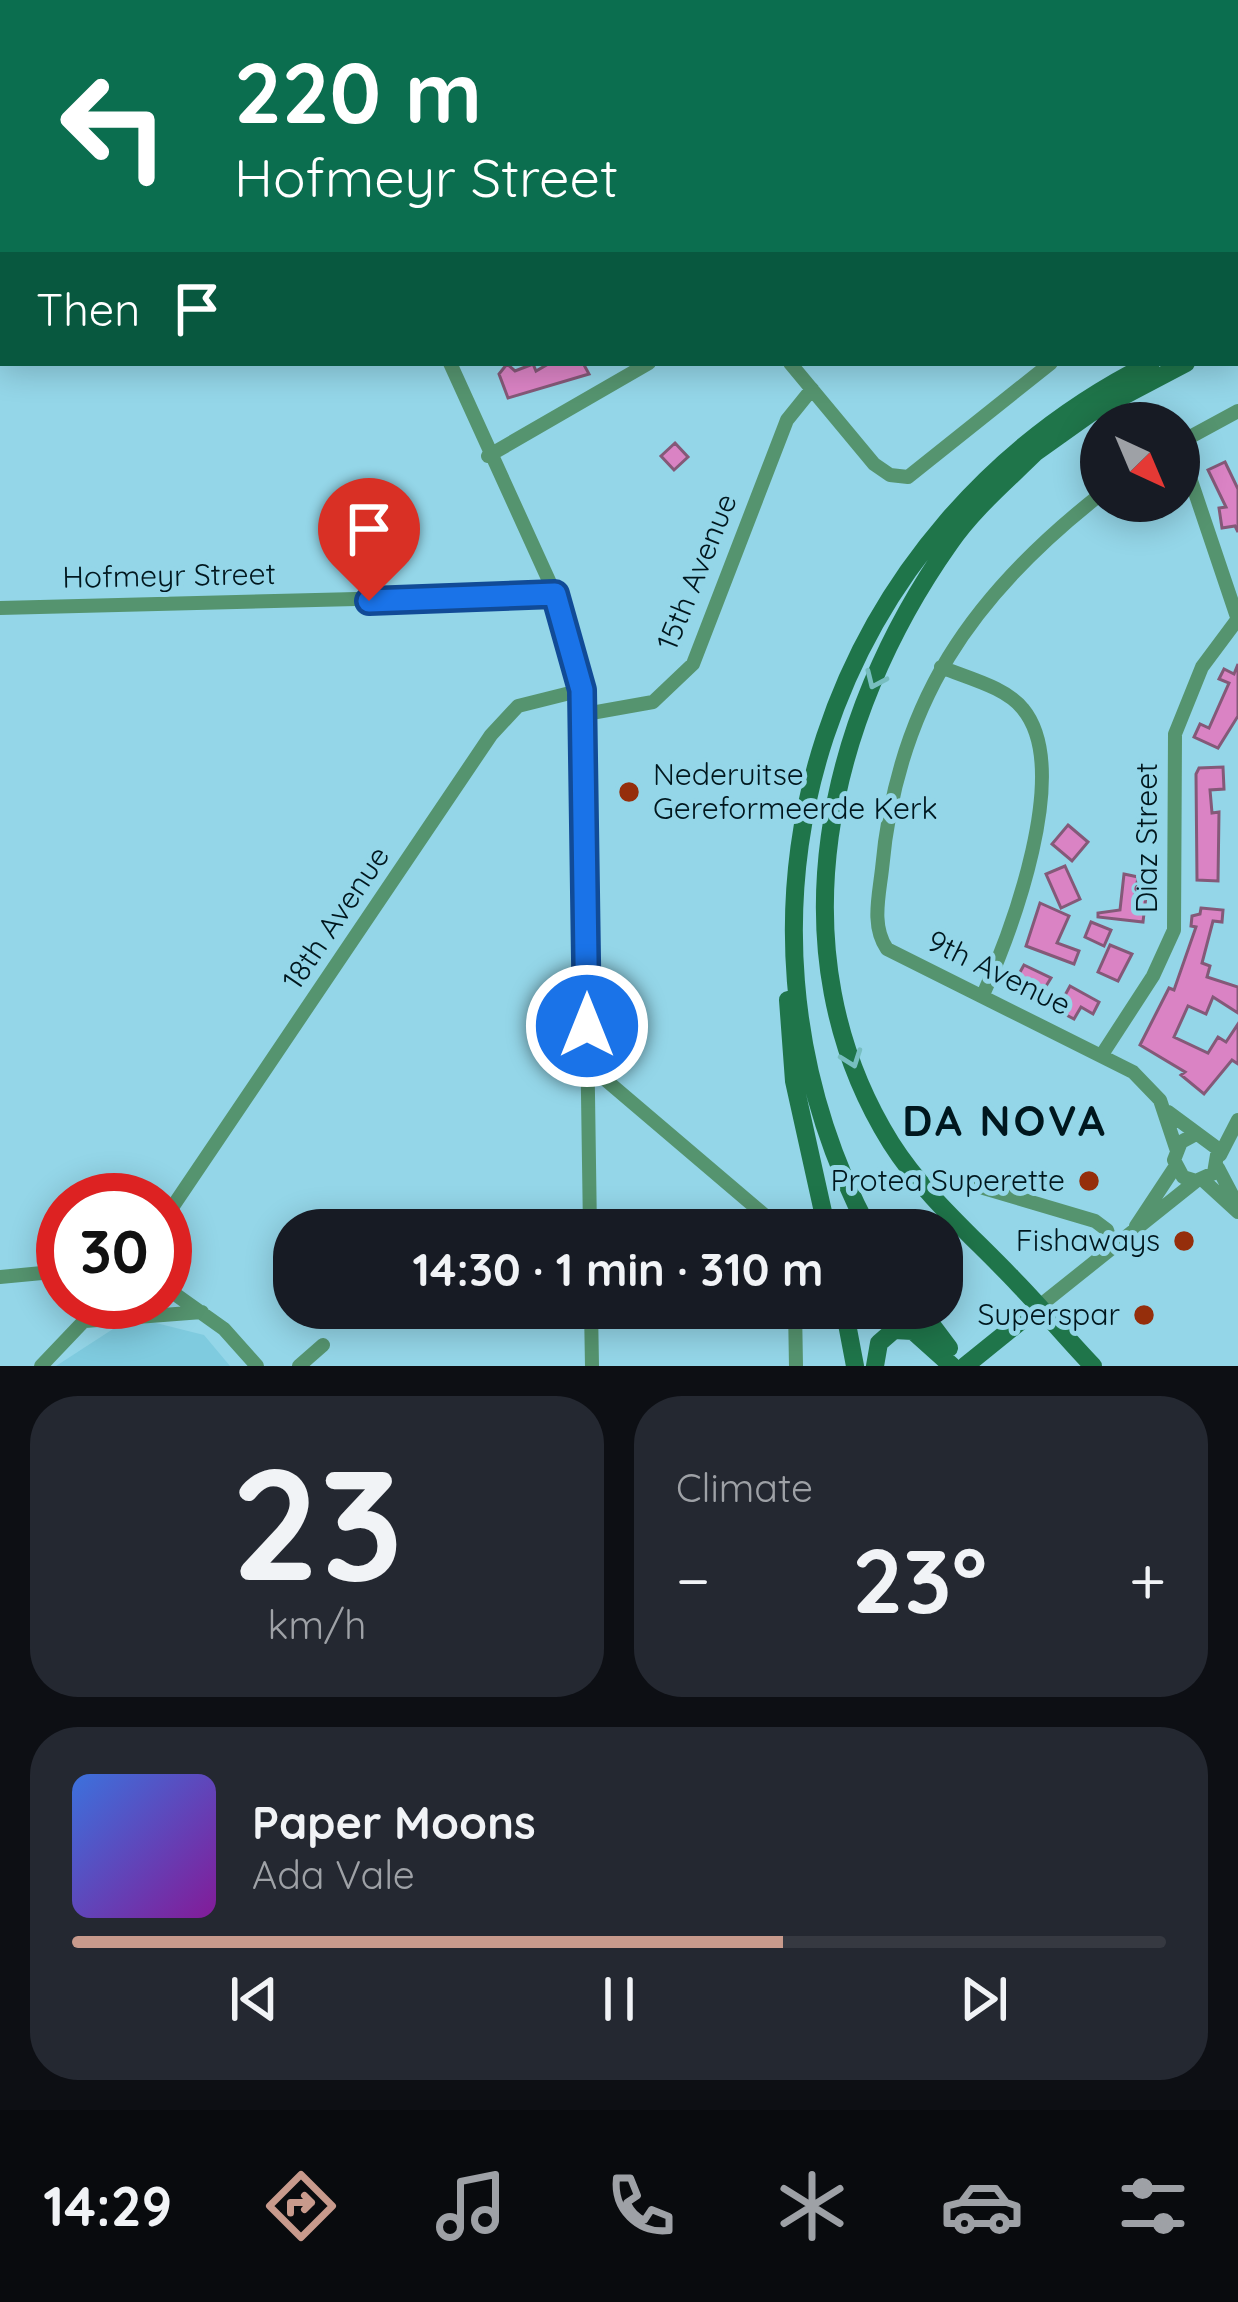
<!DOCTYPE html>
<meta charset="utf-8">
<style>
body{margin:0;font-family:Quicksand,sans-serif;background:#242831;color:#f1f3f6;height:100vh;display:flex;flex-direction:column;font-size:45px;white-space:nowrap}
*{box-sizing:border-box;margin:0}
p{font-size:39px;color:#9ea1a6}
.icon{flex:none;width:66px;height:66px;fill:none;stroke:currentColor;stroke-width:2;stroke-linecap:round;stroke-linejoin:round}
.map{position:relative;height:1366px;overflow:hidden}
.panel{display:flex;flex-direction:column;gap:30px;padding:30px;background:#0d0f14;flex:1}
.panel>*{flex:none}
.banner{position:absolute;left:0px;top:0px;width:1239px;height:366px;box-shadow:0 6px 30px #0003;background:#0b6e4f;color:#fff;overflow:hidden}
.needle{width:78px;rotate:136deg}
.controls{position:absolute;left:1080px;top:402px;display:grid;gap:24px}
.controls a{display:grid;place-items:center;width:120px;height:120px;border-radius:50%;background:#171b24;box-shadow:0 6px 30px #0003;font-size:60px}
.speed{position:absolute;left:36px;top:1173px;display:flex;gap:24px;font-size:60px;font-weight:700;text-align:center}
.speed>*{display:grid;place-content:center;width:156px;height:156px;border-radius:50%;background:#171b24;box-shadow:0 6px 30px #0003;line-height:1}
.speed .limit{border:18px solid #d22;background:#fff;color:#111}
.pin{position:absolute;display:grid;place-items:center;width:102px;height:102px;color:#fff;margin:-123px -51px;border-radius:50% 50% 50% 0;rotate:-45deg;box-shadow:0 0 12px #0007}
.pin .icon{rotate:45deg}
.me{position:absolute;width:132px;margin:-66px;rotate:0deg;stroke-linejoin:round;filter:drop-shadow(0 0 9px #0008)}
.turn{display:flex;align-items:center;gap:42px;height:252px;padding:0 36px;font-size:54px}
.turn .icon{width:156px;height:156px;stroke-width:2.5}
.turn b{display:block;font-size:84px;line-height:102px}
.then{display:flex;align-items:center;height:114px;padding:0 36px;background:#0003;gap:24px;font-size:45px}
.big{font-size:90px;font-weight:700;line-height:1.1}
.panel .widget{flex:1;display:flex;flex-direction:column;justify-content:center;gap:18px;min-width:0;padding:0 42px;border-radius:48px;background:#242831}
.panel .dial{align-items:center;gap:0}
.dial b{font-size:156px;line-height:1}
.song{display:flex;align-items:center;gap:36px}
.cover{width:144px;height:144px;border-radius:18px;background:linear-gradient(135deg,hsl(220 70% 55%),hsl(290 70% 35%))}
.played{height:12px;border-radius:6px;background:linear-gradient(90deg,#c89a8c 65%,#363941 65%)}
.keys{display:flex;justify-content:space-around;direction:ltr}
.heat{display:flex;justify-content:space-between;align-items:center;font-size:66px;direction:ltr}
.panel .tiles{flex:1;display:grid;gap:30px;grid-template-columns:1fr 1fr}
.widget:last-child{grid-column:span 2}
.trip{position:absolute;left:273px;top:1209px;width:690px;height:120px;border-radius:48px;background:#171b24;box-shadow:0 6px 30px #0003;font-weight:700;line-height:120px;text-align:center}
.tabs{display:flex;height:192px;justify-content:space-around;align-items:center;background:#090b0e;color:#9ea1a6}
.tabs .icon{width:84px;height:84px}
.tabs .active{color:#c89a8c}
.tabs b{font-size:54px;color:#f1f3f6}
.map>svg:first-child{display:block}
</style>
<div class="map">
<svg width="1238" height="1366" viewBox="0 0 1238 1366">
<rect width="100%" height="100%" fill="#94d6e8"/>
<path fill="#7fcbdf" d="M651,0H1238V3H652Z
M152,1322L204,1335L230,1366H56L113,1329Z"/>
<path fill="#da83c4" stroke="#845978" stroke-width="3" d="M550,363H583L589,374L508,398L499,374L507,364L515,371L533,364L536,371Z
M675,443L688,457L674,470L661,456Z
M1225,462L1238,489V532L1235,526L1222,528L1219,508L1226,507L1208,470Z
M1238,664V716L1218,748L1194,737L1200,724L1209,728L1229,683L1219,679L1224,669L1234,674Z
M1223,767L1224,789L1210,790L1212,813L1219,812L1218,881L1197,880L1196,774L1199,768Z
M1068,825L1088,842L1072,861L1052,844Z
M1065,866L1080,899L1061,908L1046,874Z
M1124,874L1138,877L1135,895L1146,896L1143,922L1098,917V913L1120,910Z
M1040,903L1069,916L1057,943L1079,951L1074,964L1026,946Z
M1201,908L1223,910L1222,922L1213,921L1202,963L1210,966L1207,977L1238,987V1013L1213,997L1206,1014L1188,1006L1174,1037L1208,1053L1218,1037L1226,1042L1238,1024V1064L1232,1060L1204,1094L1181,1075L1185,1072L1140,1045L1169,988L1174,990L1196,927L1191,926L1192,916L1200,914Z
M1091,922L1111,930L1104,946L1085,937Z
M1110,945L1132,954L1118,981L1098,972Z
M1024,965L1051,978L1038,999L1015,981Z
M1070,986L1099,1002L1093,1014L1081,1007L1074,1019L1057,1010Z"/>
<g fill="none" stroke-linecap="round" stroke-linejoin="round">
<path stroke="#55946f" stroke-width="14" d="M289,0L291,3
M381,3L389,0
M545,3L553,0
M1236,21L1238,20
M0,191L3,189
M1236,267L1238,266
M450,363L555,594L582,690L590,1230
M790,363L874,464L890,475L908,477L1051,363
M1179,443L1238,411
M1179,445L1238,620
M488,456L649,363
M1101,494C972,595 897,702 882,869C879,896 871,926 887,949L1133,1072L1160,1100L1176,1148
M0,608L555,594
M941,667C967,678 1006,687 1023,709C1073,770 1011,932 983,995
M580,715L653,702L693,664L787,420L812,389
M1103,1053L1153,976L1174,930L1175,734L1202,667L1237,620
M587,1064L782,1230
M1168,1112L1218,1149L1214,1173L1196,1181L1183,1177L1174,1160L1181,1142L1194,1135
M1220,1155L1238,1120
M1218,1168L1238,1206
M1203,1180L1238,1212
M970,1184L1095,1221L1107,1230L1112,1246
M165,1218L491,735L518,706L582,690
M1136,1226L1175,1167
M0,1277L63,1271
M165,1287L224,1329L257,1366
M591,1308L592,1366
M795,1308L796,1366
M1037,1308L1196,1181
M85,1321L202,1312
M41,1366L102,1302
M299,1366L323,1345"/>
<path stroke="#1f754a" stroke-width="18" d="M1236,320L1238,319
M1236,338L1238,337
M1038,450C1008,480 974,508 950,543C827,717 772,952 891,1143C926,1198 975,1238 1019,1285C1044,1311 1068,1340 1093,1366
M1032,455L1091,413L1186,363
M788,1000L794,1081L827,1230
M869,1230C699,908 828,525 1151,363
M844,1308L855,1366
M919,1308L949,1348
M875,1366L879,1343L894,1330L913,1331L952,1366
M965,1366L1037,1308"/>
</g>
<defs><path id="oneway-chevron" d="M-2-3.5L2.5 0L-2 3.5" fill="none" stroke-width="1.6" stroke-linecap="round" stroke-linejoin="round" transform="scale(3)"/></defs>
<g stroke="#77bec0">
<use href="#oneway-chevron" transform="translate(875 680) rotate(114)"/>
<use href="#oneway-chevron" transform="translate(852 1059) rotate(70)"/>
</g>
<g fill="none" stroke-linecap="round" stroke-linejoin="round">
<defs>
<path id="route" d="M369,601L555,594L582,690L587,1026"/>
</defs>
<use href="#route" stroke="#114b97" stroke-width="30"/>
<use href="#route" stroke="#1a73e8" stroke-width="21"/>
</g>
<g fill="#952e0b" stroke="#94d6e8" stroke-width="4.5">
<circle cx="629" cy="792" r="12"/>
<circle cx="1089" cy="1181" r="12"/>
<circle cx="1184" cy="1241" r="12"/>
<circle cx="1144" cy="1315" r="12"/>
</g>
<g text-anchor="middle" stroke-width="10" stroke-linejoin="round" paint-order="stroke">
<g font-size="30" fill="#00171e" stroke="#94d6e8">
<text transform="translate(697 572) rotate(-68)" y="10">15th Avenue</text>
<text transform="translate(169 576) rotate(-1)" y="10">Hofmeyr Street</text>
<text transform="translate(1147 838) rotate(-90)" y="10">Diaz Street</text>
<text transform="translate(336 918) rotate(-56)" y="10">18th Avenue</text>
<text transform="translate(999 973) rotate(26)" y="10">9th Avenue</text>
</g>
<g font-size="30" fill="#00171e" stroke="#94d6e8" text-anchor="end">
<text x="653" y="785" text-anchor="start">Nederuitse<tspan x="653" dy="34">Gereformeerde Kerk</tspan></text>
<text x="1065" y="1191">Protea Superette</text>
<text x="1160" y="1251">Fishaways</text>
<text x="1120" y="1325">Superspar</text>
</g>
<g font-size="42" font-weight="bold" letter-spacing="3" fill="#00171e" stroke="#94d6e8">
<text x="1005" y="1136">DA NOVA</text>
</g>
</g>
</svg>
<div class="controls">
<a><svg class="needle" viewBox="-14 -14 28 28"><path d="M0-13l5 13h-10z" fill="#e53935"/><path d="M0 13l5-13h-10z" fill="#9ea1a6"/></svg></a>
</div>
<div class="speed"><div class="limit">30</div></div>
<div class="pin" style="left:369px;top:601px;background:#d93025"><svg class="icon" aria-label="arrive" viewBox="0 0 24 24"><path d="M6 21V4h12l-3 4 3 4H6"/></svg></div>
<svg class="me" style="left:587px;top:1026px" viewBox="-20 -20 40 40"><circle r="17" fill="#1a73e8" stroke="#fff" stroke-width="3"/><path d="M0-11L8 9 0 5-8 9z" fill="#fff"/></svg>
<div class="trip">14:30 · 1 min · 310 m</div>
<div class="banner">
<div class="turn"><svg class="icon" aria-label="left" viewBox="0 0 24 24"><path d="M17 20v-9H6M10 6l-5 5 5 5"/></svg><div><b>220 m</b>Hofmeyr Street</div></div>
<div class="then">Then<svg class="icon" aria-label="arrive" viewBox="0 0 24 24"><path d="M6 21V4h12l-3 4 3 4H6"/></svg></div>
</div>
</div>
<section class="panel">
<div class="tiles">
<div class="widget dial"><b>23</b><p>km/h</p></div>
<div class="widget"><p>Climate</p>
<div class="heat"><a>−</a><b class="big">23°</b><a>+</a></div>
</div>
<div class="widget">
<div class="song"><i class="cover"></i><div><b>Paper Moons</b><p>Ada Vale</p></div></div>
<div class="played"></div>
<div class="keys"><svg class="icon" aria-label="previous" viewBox="0 0 24 24"><path d="M18 5L8 12l10 7zM5 5v14"/></svg><svg class="icon" aria-label="pause" viewBox="0 0 24 24"><path d="M8 5v14M16 5v14"/></svg><svg class="icon" aria-label="next" viewBox="0 0 24 24"><path d="M6 5l10 7-10 7zM19 5v14"/></svg></div>
</div>
</div>
</section>
<nav class="tabs">
<b>14:29</b>
<svg class="icon active" aria-label="directions" viewBox="0 0 24 24"><path d="M12 3l9 9-9 9-9-9zM9 14v-3h6M13 9l2 2-2 2"/></svg>
<svg class="icon" aria-label="music" viewBox="0 0 24 24"><path d="M9 18V5l10-2v13"/><circle cx="6" cy="18" r="3"/><circle cx="16" cy="16" r="3"/></svg>
<svg class="icon" aria-label="phone" viewBox="0 0 24 24"><path d="M5 4h4l2 5-3 2q2 4 5 5l2-3 5 2v4C11 20 4 13 5 4z"/></svg>
<svg class="icon" aria-label="climate" viewBox="0 0 24 24"><path d="M12 3v18M4 7l16 10M4 17L20 7"/></svg>
<svg class="icon" aria-label="car" viewBox="0 0 24 24"><path d="M5 17H2v-5l4-1 3-4h7l3 4 3 1v5h-3M9 17h6M6 11h13"/><circle cx="7" cy="17" r="2"/><circle cx="17" cy="17" r="2"/></svg>
<svg class="icon" aria-label="filters" viewBox="0 0 24 24"><path d="M4 7h16M4 17h16"/><circle cx="9" cy="7" r="2"/><circle cx="15" cy="17" r="2"/></svg>
</nav>
